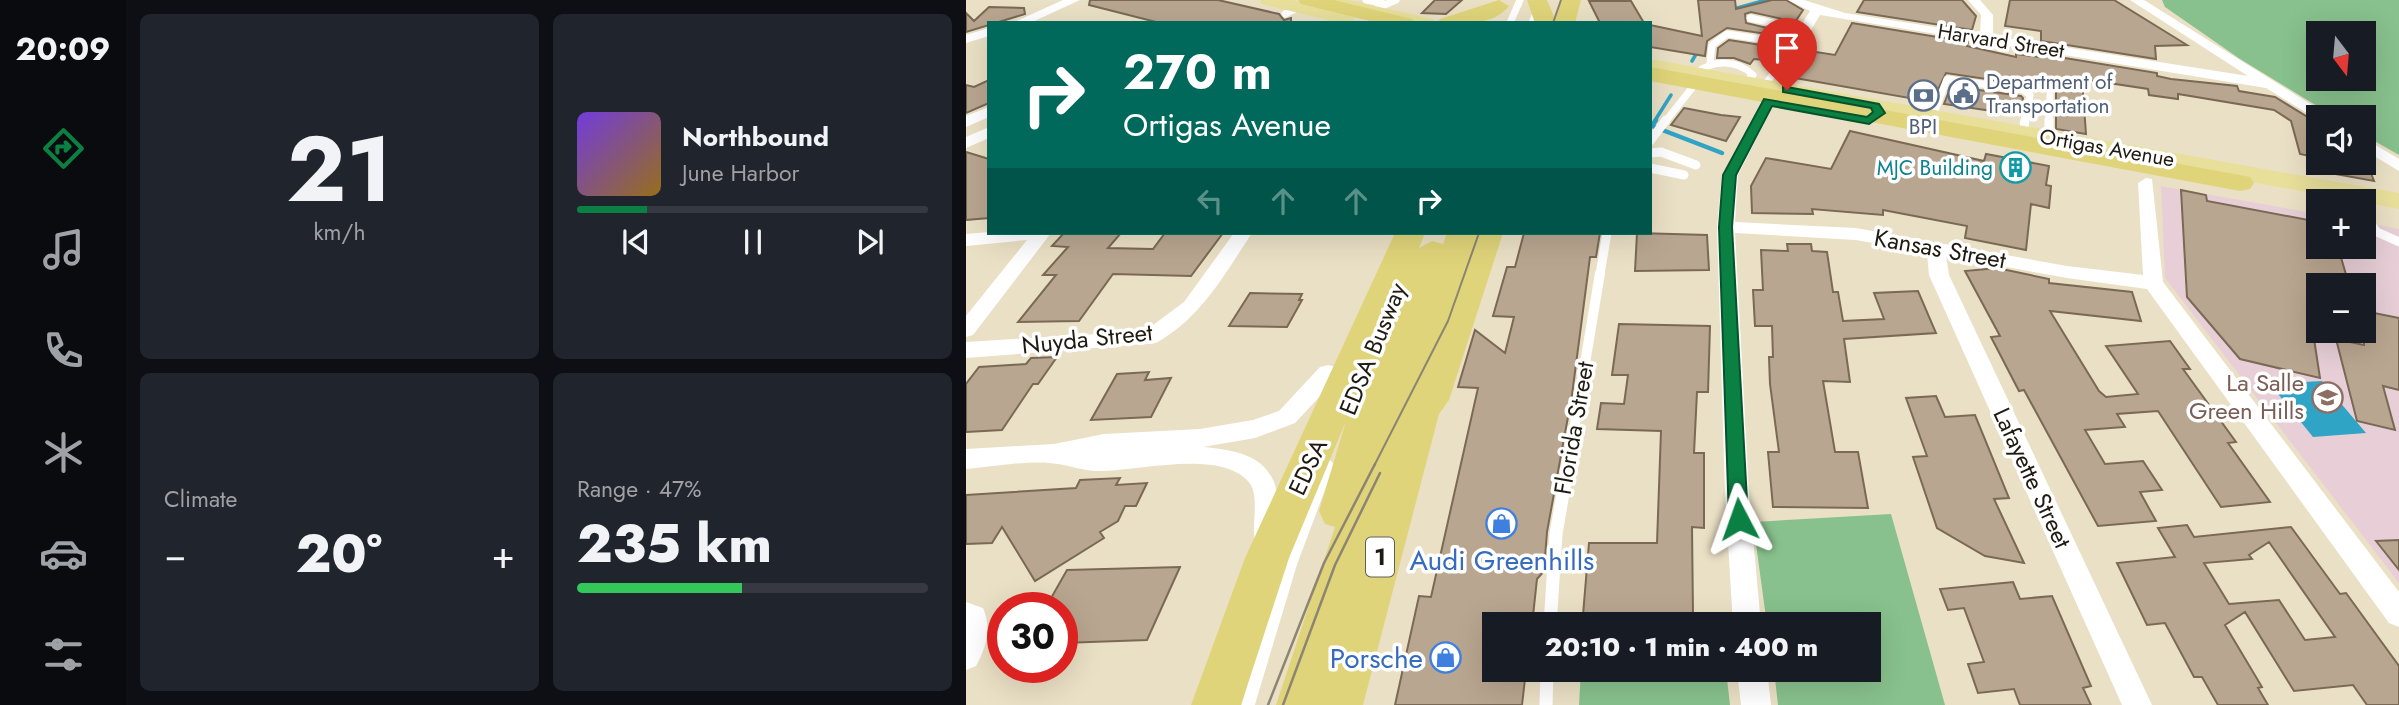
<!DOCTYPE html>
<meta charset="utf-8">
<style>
body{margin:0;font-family:Jost,sans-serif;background:#20242c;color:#f1f3f6;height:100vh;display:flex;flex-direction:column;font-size:26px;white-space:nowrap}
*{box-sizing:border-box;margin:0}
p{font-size:23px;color:#9ea1a6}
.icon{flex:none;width:38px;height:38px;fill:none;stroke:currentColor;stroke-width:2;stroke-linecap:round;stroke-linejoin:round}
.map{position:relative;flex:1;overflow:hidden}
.sheet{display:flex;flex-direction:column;gap:14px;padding:14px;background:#0d0f14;width:840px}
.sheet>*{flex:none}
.guide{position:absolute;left:21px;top:21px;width:665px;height:214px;border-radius:0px;box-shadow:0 7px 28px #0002;background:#00695c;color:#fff;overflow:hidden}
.needle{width:46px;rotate:164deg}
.buttons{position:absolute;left:1340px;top:21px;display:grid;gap:14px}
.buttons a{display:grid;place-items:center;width:70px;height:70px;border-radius:0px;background:#171b24;box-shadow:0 7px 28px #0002;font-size:35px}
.speed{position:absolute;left:21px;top:592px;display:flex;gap:14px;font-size:35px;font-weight:700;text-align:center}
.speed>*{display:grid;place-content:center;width:91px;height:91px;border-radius:50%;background:#171b24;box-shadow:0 7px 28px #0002;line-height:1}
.speed .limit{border:10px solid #d22;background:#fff;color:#111}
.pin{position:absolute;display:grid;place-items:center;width:60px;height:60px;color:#fff;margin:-72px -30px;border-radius:50% 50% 50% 0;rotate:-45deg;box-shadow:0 0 7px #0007}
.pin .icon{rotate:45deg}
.me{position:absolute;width:77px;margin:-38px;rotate:356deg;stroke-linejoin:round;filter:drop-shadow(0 0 5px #0008)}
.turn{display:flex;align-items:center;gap:24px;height:147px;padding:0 21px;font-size:32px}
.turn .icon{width:91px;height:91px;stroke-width:2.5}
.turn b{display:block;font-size:49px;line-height:60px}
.lanes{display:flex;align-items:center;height:66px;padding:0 21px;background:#0003;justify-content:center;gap:35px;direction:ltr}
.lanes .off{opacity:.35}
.big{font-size:52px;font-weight:800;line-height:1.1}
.sheet .card{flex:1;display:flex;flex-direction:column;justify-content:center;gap:10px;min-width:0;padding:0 24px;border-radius:10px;background:#20242c}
.sheet .dial{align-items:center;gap:0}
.dial b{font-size:91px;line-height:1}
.song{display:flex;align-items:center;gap:21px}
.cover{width:84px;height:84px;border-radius:10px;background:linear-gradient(135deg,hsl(260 70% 55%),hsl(40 70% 35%))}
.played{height:7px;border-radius:4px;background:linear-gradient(90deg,#0b8043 20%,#363941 20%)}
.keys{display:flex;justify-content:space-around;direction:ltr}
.heat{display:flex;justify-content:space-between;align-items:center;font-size:38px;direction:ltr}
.charge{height:10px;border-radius:5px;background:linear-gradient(90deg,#34c759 47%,#363941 0)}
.sheet .tiles{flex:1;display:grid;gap:14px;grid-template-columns:repeat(2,1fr)}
.trip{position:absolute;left:516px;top:612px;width:399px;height:70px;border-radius:0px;background:#171b24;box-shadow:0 7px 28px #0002;font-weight:800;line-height:70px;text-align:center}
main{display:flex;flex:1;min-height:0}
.tab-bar{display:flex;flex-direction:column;width:126px;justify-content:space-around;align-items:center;background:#090b0e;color:#9ea1a6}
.tab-bar .icon{width:49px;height:49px}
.tab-bar .selected{color:#0b8043}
.tab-bar b{font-size:32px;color:#f1f3f6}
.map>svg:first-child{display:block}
</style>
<main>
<nav class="tab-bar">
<b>20:09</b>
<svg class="icon selected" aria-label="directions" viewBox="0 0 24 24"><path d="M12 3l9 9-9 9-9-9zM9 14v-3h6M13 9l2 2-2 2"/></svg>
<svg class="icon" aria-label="music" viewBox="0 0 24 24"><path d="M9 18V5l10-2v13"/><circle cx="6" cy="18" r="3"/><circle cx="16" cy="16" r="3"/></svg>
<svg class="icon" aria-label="phone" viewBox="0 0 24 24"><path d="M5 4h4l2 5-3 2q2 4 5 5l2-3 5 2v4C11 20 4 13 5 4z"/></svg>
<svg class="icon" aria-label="climate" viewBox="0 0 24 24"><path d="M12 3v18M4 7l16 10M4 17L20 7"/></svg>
<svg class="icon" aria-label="car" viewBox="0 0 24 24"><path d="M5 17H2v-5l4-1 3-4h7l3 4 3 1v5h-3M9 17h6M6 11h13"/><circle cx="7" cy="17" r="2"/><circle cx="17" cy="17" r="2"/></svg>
<svg class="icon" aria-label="filters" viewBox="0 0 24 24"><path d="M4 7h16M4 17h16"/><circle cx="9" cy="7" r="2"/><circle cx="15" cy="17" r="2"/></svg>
</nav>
<section class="sheet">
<div class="tiles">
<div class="card dial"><b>21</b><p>km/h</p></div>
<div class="card">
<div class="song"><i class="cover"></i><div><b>Northbound</b><p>June Harbor</p></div></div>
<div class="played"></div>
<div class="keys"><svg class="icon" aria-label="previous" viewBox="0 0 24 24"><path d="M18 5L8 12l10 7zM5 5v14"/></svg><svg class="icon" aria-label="pause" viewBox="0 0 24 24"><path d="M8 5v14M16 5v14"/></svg><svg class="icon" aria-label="next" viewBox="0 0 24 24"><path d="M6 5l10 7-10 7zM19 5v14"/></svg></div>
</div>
<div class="card"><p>Climate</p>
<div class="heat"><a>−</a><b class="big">20°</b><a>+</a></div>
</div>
<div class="card"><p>Range · 47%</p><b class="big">235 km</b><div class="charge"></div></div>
</div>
</section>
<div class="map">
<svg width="1433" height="705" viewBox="0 0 1433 705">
<rect width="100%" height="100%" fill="#eae0c5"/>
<path fill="#e8cfd7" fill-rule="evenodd" d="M1195,186L1353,214V247H1398V222L1433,229V583L1199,278ZM1353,285H1398V331H1353Z"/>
<path fill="#88c18d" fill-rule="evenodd" d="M1196,0H1433V155L1398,135V117H1369L1274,59L1199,7ZM1353,33H1398V79H1353Z
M925,514L979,705H812L808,670H903V625H801L787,522Z
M615,670H760L764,705H613Z"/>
<path fill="#30a4c5" d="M1356,381L1400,433L1347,437L1304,384Z"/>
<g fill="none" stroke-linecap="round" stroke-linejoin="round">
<path stroke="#30a4c5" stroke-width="3.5" d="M764,10L800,0
M726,61L733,49
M688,122L705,95"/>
<path stroke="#30a4c5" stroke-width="4.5" d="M690,120L686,126L756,153"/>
</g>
<path fill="#b9a690" stroke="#7a6955" stroke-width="2" fill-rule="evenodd" d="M124,0H252L313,14L318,20L325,18V23H194L123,5Z
M469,0H496L480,14L456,13Z
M732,0H769L770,9L806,0H820L837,10L829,22L785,12L779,14L780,23L822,33L820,37L761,28L741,41L739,56L684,47V25L736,36Z
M898,0H996L1010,16L1006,30L891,12Z
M1044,0H1148L1221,45L1189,46L1190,59L1075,41V31L1039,26Z
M623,1H665L678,23H634Z
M23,7L58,8L59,14L0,32V13L8,21Z
M886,23L1002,42L1001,46L1050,57V54L1074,57V54L1191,73V76L1205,79L1271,86L1273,91L1309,97L1353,124V158L1334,154L1325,121L1308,110L1212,94V99L1183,95L1182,89L1116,79L1120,134L1090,129V82L1062,78L1061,85L980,73L966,102L829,78L844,51L869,55Z
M763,40L808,47L799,60L788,59L784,64L768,58H751L752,48Z
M23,80V103L0,113V85L8,87Z
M985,86L1055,96L1057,98L1054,115L978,104Z
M718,108L755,115L774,117L760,141L705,125Z
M884,131L1018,161L1020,154L1083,166L1080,185L1085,186L1083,208L1065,204L1060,250L999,238L1001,226L917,210V215L846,209L847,214L786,213L785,186L800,158L865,169Z
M0,152L23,159V218L0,220Z
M1348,163L1402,166L1408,181L1347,170Z
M1215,190L1240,195L1241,201L1353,222V247H1372L1383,285H1353V291L1341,293L1354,378L1274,359L1221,297Z
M98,233H155L142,248L187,249L199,233H257L225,276L147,274L113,321L52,322L90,275H77L102,247L86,246Z
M558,233H634L630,257H624L606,395L581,532L578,571L571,579L566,625H528V670H560L556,705H429L453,596L465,597L512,388L492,387L509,330L539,353L548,317L527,316L541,267H549Z
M671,233L741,235L743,270L669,271Z
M821,244H845L846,251L861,252L867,292H872L877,321L918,319L908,293L952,291L970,333L878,339L884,382L857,381L869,452H892L902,508L807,507L802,452H813L804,384L803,357H807L806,326H789L787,290H797L795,250L822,251Z
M1031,268L1083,279V283L1166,292L1175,321L1084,311L1133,391L1140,397L1172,394L1140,346L1204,341L1224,369H1217L1270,442L1262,443L1304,502L1255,507L1192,411L1151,414L1159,427L1119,430L1139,464L1177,461L1196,490L1174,492L1190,521L1132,526L1058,390L1053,391L1025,337L1034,336L999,271Z
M284,293L336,294L333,300H336L321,327L263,326Z
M1398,311L1433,318V390L1417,386L1429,430L1391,421L1370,339L1398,345Z
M653,324L744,326L742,392H731L728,453H738V528L726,527L727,614L617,615L623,543H691L695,431L631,429L635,403L658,404L662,375H646Z
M91,357L72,384H67L36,430L0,432V384L13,367L60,364L65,358Z
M183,372L179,380L205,378L185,417L125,420L151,374Z
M970,396L979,417L1009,415L1043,498L1028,499L1058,563L1019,556L971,528L947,457L961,456L940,398Z
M154,478L150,485L181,483L170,506H159L152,521L134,532L138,538L69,581L36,527L26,543L0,544V495L110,488L114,480Z
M1221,525L1228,537L1325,527L1374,594L1380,593L1433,666V705H1401L1387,685L1328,691L1279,612L1259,625L1296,687L1292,688L1302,705H1252L1236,677H1228L1199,623L1181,625L1151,563L1209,557L1192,528ZM1303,542L1369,637L1339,640L1313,600L1263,604L1238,563L1286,559L1283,555Z
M1433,540V570L1410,541Z
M214,567L181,640L96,643V607H80L101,570Z
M1047,582L1054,599L1086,596L1125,686L1117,688L1125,705H1054L1048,689L1012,693L1002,664L1018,662L998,608L982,610L974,589Z"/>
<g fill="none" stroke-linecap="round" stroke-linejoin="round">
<path stroke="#fff" stroke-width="7" d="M400,0L416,3
M405,11L430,0
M319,14L333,7
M784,18L838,30
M544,23L554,0
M566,23L575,0
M744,63L746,45L761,34L821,43L825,50L798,86
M731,73C747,59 772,60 787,75L779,82
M967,116L981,79L1057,90L1064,95L1059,122
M699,122L726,88
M1083,122L1084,95"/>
<path stroke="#fff" stroke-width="9" d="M1057,133L1059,120
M1083,138V120
M684,141L700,120
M684,153L695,152L730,165
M684,168L718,175
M1398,216L1411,232L1433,242
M634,274L641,233"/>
<path stroke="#fff" stroke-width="10" d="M602,466L634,273"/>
<path stroke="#fff" stroke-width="13" d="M584,625L590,534L602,464
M282,705L325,562L361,466
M580,705L581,670"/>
<path fill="#fff" fill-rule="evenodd" d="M97,0H114L64,23H46Z
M822,0H838L879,13L1014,34L1015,15L1002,0H1014L1027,15V36L1282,76L1164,0H1178L1365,117H1353L1352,120L1300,88L854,15L837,44L832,45L825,41L844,11Z
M23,28V36L0,43V35Z
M802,98L809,102L772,175L769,222L890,228L1101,266L1177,275L1172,183L1180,178L1186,179L1197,282L1433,592V627L1423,623L1181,289L1101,278L980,256L983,275L1186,705H1156L963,275L961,253L890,240L769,233L783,493L795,625H767L759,493L751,227L756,175L795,102Z
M23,107V117L0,127V116Z
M23,127V138L0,148V137Z
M1398,138L1433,159V171L1398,150Z
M23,232L85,233L7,335L0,337V316L61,240L0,246V234Z
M268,233H286C258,275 235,318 190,343L0,358V342L179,331L218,302Z
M362,365L370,367L373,373L370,379L329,423L289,438L237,447C282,451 312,460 313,511C313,524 315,536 309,548L300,551L291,548C282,529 297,496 281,480C250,449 170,472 129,471C116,470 104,466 92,464C67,459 26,467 0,469V449L88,444L138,434L234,429L287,420L313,411L354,367Z
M0,602L17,608C26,628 20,648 10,666L0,670Z
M771,670H801L805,705H775Z"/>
<path fill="#e8df9b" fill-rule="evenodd" d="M293,0H327L386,14L389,18L386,22L374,23L296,4Z
M346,0H382L467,19L470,23H432L349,4Z
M684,59L1433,193V209L684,72Z"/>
<path fill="#e0d47a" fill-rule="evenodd" d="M332,0H368L446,19L449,23H412L335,4Z
M533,0L543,6C527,27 494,23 471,23L474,19Z
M561,0H581L589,19L595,0H615L609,23H569Z
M684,67L1274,175L1284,177L1288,183L1284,189L1274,191L684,81Z
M429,233H459L453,248L466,241L477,244L481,233H537L483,400L473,414L397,705H310L369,527L359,524L353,511L380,421L323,558L275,705H225L279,558Z"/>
<path stroke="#8c8573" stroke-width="2" d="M587,23L595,0
M408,466L482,321L513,233"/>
<path stroke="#8c8573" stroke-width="2.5" d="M302,705L358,563L409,464
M317,705L369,565L414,473"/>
</g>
<path fill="#0b8043" stroke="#07532c" stroke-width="2" d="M821,87L913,104L919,113L903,124L806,106L770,175L766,227L782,519L779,525H766L763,519L753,227L757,175L798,99L901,117L907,112L905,108L817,92V87Z"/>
<defs>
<symbol id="civic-ring" viewBox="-11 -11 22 22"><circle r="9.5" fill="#fff" stroke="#5c6f8a" stroke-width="1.5"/><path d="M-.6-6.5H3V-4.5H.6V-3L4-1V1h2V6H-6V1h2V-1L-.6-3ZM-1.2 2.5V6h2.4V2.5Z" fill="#5c6f8a"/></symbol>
<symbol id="bank-ring" viewBox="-11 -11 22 22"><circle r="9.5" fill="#fff" stroke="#5c6f8a" stroke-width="1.5"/><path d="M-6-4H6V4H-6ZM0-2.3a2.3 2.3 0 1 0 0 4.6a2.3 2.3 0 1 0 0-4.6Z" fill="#5c6f8a"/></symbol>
<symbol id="building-ring" viewBox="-11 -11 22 22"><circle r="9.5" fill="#fff" stroke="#0f9aa8" stroke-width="1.5"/><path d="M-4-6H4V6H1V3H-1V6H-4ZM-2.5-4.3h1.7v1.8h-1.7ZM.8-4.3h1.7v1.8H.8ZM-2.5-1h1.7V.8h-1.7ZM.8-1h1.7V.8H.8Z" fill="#0f9aa8"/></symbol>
<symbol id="school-ring" viewBox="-11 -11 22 22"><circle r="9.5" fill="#fff" stroke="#8d6e63" stroke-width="1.5"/><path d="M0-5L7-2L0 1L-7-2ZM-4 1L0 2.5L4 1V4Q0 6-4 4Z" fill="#8d6e63"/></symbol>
<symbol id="shop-ring" viewBox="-11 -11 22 22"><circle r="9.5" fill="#fff" stroke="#3f7fe0" stroke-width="1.5"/><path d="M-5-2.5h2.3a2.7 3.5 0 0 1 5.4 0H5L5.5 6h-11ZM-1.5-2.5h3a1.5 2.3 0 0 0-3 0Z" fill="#3f7fe0"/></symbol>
</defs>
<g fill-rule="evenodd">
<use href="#civic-ring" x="980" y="76" width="35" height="35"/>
<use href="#bank-ring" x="940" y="78" width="35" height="35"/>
<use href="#building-ring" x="1032" y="150" width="35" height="35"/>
<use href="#school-ring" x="1344" y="380" width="35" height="35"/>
<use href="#shop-ring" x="518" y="506" width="35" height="35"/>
<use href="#shop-ring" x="462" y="640" width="35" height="35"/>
</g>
<g text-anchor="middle" stroke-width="7" stroke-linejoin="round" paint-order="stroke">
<g font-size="21" fill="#1f1b12" stroke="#fff">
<text transform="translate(1035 41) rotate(9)" y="7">Harvard Street</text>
<text transform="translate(1141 148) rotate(10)" y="7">Ortigas Avenue</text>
</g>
<g font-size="21" fill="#4e5e75" stroke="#fff" text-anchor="start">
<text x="1020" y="89">Department of<tspan x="1020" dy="24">Transportation</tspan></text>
<text x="957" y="134" text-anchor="middle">BPI</text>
</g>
<g font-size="21" fill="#0d838f" stroke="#fff" text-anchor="end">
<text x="1027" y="175">MJC Building</text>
</g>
<rect fill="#fff" stroke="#625f59" stroke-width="2" x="400" y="537.5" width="28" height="39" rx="5"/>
<g font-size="23" font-weight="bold" fill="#1f1b12">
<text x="414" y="565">1</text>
</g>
<g font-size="24" fill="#1f1b12" stroke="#fff">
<text transform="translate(974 249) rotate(10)" y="8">Kansas Street</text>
<text transform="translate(121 339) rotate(-6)" y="8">Nuyda Street</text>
<text transform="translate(407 349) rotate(-68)" y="8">EDSA Busway</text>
<text transform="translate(608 428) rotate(-80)" y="8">Florida Street</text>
<text transform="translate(342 467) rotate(-65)" y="8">EDSA</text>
<text transform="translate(1066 478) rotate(65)" y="8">Lafayette Street</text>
</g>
<g font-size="24" fill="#785e54" stroke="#fff" text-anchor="end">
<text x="1338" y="391">La Salle<tspan x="1338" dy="28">Green Hills</tspan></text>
</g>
<g font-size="28" fill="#366cbe" stroke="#fff">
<text x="536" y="570">Audi Greenhills</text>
<text x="457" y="668" text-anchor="end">Porsche</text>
</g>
</g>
</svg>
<div class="buttons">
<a><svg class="needle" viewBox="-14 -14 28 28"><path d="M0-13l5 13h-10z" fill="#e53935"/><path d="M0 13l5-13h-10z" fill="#9ea1a6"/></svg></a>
<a><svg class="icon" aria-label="sound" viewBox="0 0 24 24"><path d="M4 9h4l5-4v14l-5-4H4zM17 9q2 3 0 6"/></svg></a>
<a>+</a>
<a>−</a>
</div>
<div class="speed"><div class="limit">30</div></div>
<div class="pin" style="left:821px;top:90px;background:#d93025"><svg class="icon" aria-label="arrive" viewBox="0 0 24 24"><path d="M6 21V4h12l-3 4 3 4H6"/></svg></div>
<svg class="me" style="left:773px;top:519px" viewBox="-20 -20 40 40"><path d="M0-17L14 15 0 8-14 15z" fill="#0b8043" stroke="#fff" stroke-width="4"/></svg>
<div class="trip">20:10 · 1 min · 400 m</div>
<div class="guide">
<div class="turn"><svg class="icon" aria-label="right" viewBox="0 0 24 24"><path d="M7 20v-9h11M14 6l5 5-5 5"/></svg><div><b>270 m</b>Ortigas Avenue</div></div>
<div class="lanes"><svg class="icon off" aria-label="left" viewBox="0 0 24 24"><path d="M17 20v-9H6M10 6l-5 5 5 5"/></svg><svg class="icon off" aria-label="ahead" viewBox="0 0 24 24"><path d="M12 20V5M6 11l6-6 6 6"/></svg><svg class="icon off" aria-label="ahead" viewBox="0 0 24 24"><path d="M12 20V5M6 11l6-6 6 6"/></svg><svg class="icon" aria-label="right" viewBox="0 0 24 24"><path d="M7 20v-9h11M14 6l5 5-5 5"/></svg></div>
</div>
</div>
</main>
